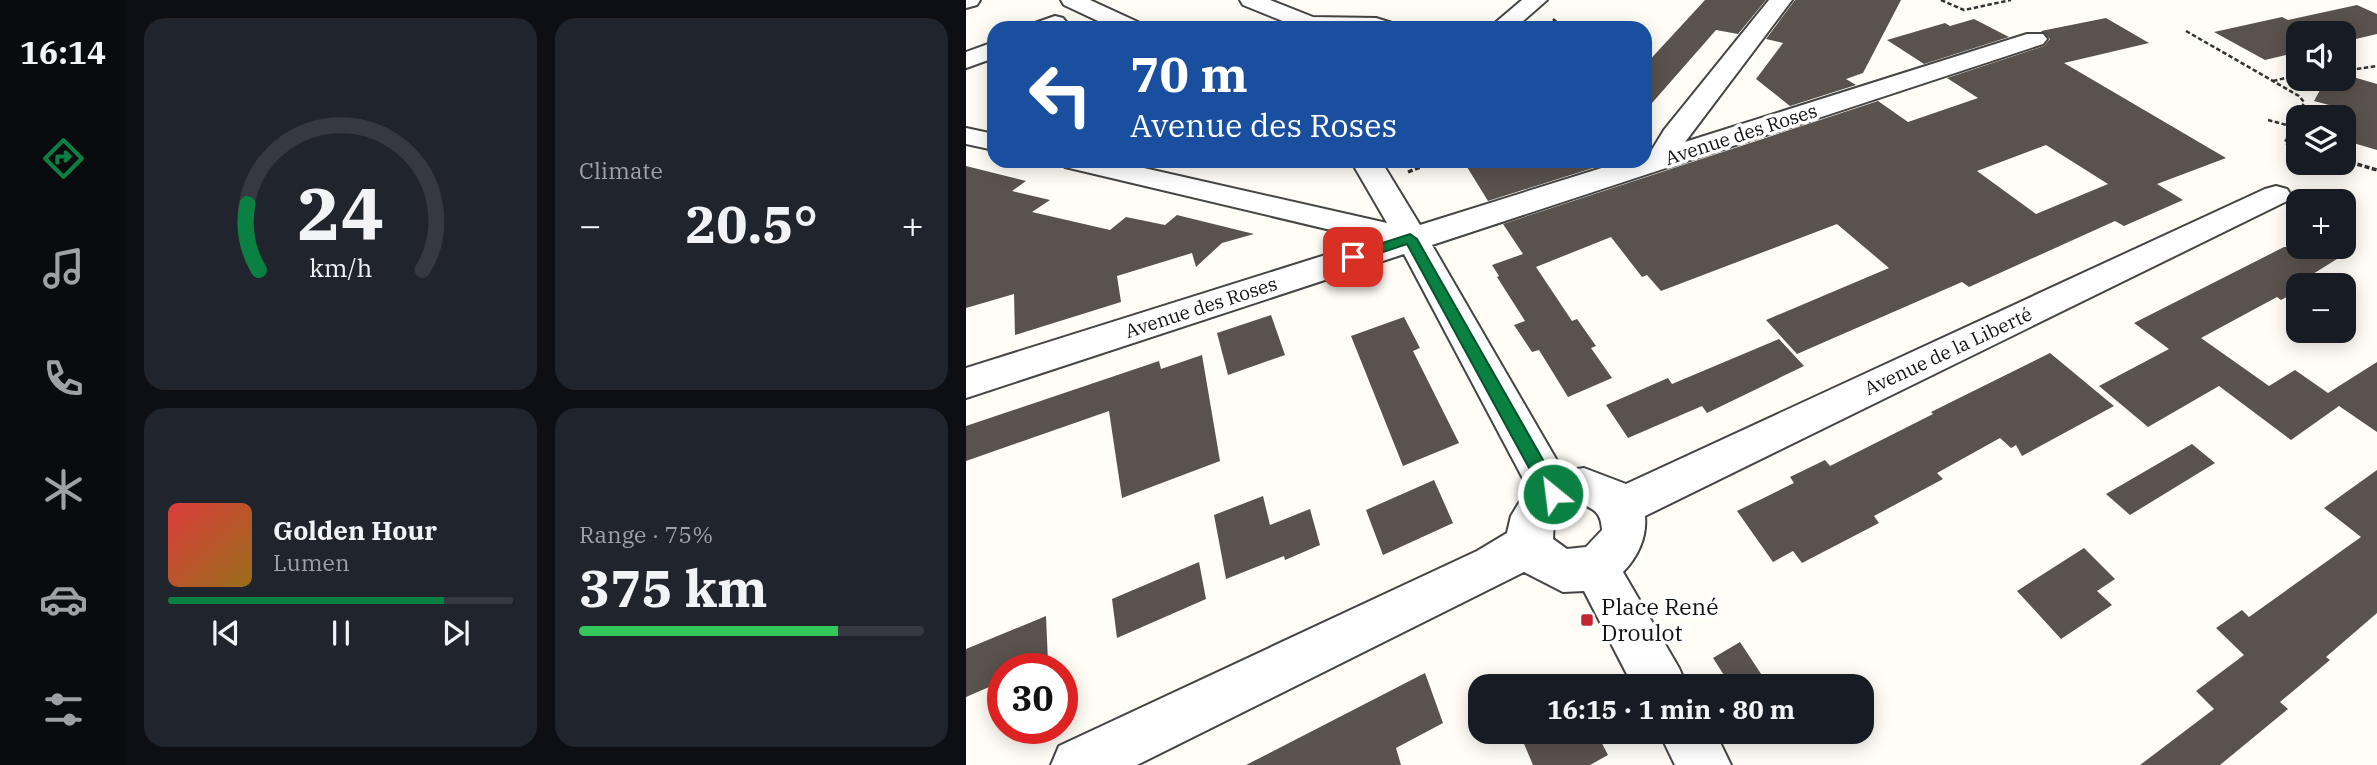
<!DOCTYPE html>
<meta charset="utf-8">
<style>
body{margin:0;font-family:"IBM Plex Serif",serif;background:#20242c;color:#f1f3f6;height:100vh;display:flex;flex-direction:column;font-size:26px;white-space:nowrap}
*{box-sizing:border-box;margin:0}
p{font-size:23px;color:#9ea1a6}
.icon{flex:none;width:38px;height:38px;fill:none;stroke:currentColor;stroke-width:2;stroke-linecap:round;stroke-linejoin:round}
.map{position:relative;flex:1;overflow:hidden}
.sheet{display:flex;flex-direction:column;gap:18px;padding:18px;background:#0d0f14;width:840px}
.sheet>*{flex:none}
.hud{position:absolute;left:21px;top:21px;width:665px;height:147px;border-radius:21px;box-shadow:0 4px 18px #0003;background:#1a4fa0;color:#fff;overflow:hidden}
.fabs{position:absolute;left:1320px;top:21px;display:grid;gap:14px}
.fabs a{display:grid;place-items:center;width:70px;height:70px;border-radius:14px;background:#171b24;box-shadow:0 4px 18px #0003;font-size:35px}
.speed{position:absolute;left:21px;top:653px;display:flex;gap:14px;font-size:35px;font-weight:700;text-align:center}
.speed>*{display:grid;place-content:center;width:91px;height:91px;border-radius:50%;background:#171b24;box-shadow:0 4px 18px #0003;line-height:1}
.speed .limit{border:10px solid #d22;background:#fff;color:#111}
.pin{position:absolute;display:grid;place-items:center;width:60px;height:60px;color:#fff;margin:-30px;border-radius:14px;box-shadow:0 4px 10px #0006}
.me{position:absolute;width:77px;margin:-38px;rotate:331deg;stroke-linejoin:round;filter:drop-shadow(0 0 5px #0008)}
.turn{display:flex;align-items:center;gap:24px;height:147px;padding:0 28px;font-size:32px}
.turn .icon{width:91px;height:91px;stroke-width:2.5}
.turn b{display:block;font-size:49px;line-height:60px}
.big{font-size:52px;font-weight:800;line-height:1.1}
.sheet .card{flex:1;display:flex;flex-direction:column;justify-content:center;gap:10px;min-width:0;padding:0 24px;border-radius:21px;background:#20242c}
.sheet .dial{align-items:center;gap:0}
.dial svg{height:182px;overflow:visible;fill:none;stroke:#363941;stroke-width:7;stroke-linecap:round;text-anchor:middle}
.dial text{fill:#f1f3f6;stroke:none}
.song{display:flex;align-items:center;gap:21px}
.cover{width:84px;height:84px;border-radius:10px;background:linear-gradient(135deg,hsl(0 70% 55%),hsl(40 70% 35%))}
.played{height:7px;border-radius:4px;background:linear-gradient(90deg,#0b8043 80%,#363941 80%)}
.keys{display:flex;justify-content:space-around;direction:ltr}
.heat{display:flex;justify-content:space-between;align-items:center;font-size:38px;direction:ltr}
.charge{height:10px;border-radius:5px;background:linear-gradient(90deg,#34c759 75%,#363941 0)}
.sheet .tiles{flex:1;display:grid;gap:18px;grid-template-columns:repeat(2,1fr)}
.trip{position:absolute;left:502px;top:674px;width:406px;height:70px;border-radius:21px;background:#171b24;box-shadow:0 4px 18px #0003;font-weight:800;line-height:70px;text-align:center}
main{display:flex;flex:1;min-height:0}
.dock{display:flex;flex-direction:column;width:126px;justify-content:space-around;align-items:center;background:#090b0e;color:#9ea1a6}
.dock .icon{width:49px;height:49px}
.dock .selected{color:#0b8043}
.dock b{font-size:32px;color:#f1f3f6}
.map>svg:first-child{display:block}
</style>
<main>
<nav class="dock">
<b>16:14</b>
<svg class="icon selected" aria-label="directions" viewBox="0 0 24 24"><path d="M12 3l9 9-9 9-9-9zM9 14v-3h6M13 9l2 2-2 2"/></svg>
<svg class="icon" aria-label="music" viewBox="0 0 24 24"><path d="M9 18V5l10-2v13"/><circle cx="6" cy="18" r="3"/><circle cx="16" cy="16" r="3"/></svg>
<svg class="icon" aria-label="phone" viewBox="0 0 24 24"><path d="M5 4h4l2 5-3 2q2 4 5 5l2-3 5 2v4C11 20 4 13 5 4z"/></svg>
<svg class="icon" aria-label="climate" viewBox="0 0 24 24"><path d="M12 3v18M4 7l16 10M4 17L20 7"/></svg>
<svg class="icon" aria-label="car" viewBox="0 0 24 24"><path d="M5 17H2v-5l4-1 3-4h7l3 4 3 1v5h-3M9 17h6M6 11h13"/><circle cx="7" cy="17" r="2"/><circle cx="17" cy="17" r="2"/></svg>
<svg class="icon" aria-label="filters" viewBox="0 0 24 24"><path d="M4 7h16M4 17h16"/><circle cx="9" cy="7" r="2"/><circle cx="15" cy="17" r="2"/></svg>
</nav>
<section class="sheet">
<div class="tiles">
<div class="card dial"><svg viewBox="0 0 100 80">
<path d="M14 69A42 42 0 1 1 86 69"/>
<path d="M14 69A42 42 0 0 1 9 40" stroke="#0b8043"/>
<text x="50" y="56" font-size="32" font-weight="700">24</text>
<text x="50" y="72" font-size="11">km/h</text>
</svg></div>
<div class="card"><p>Climate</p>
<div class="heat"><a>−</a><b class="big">20.5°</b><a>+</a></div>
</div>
<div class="card">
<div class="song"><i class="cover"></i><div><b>Golden Hour</b><p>Lumen</p></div></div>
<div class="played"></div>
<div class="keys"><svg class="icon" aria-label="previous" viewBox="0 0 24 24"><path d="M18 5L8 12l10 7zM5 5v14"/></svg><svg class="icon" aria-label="pause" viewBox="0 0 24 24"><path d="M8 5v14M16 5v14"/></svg><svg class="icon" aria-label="next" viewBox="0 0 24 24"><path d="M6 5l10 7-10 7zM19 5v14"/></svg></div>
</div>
<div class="card"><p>Range · 75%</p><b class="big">375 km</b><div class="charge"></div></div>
</div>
</section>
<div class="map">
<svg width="1411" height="765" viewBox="0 0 1411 765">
<rect width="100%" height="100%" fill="#fffdf5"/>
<path fill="#5a524d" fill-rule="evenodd" d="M739,0H800L772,34L750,30L679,111V65Z
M829,0H935L897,73L880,79L890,85L824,106L790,79L817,43L800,39Z
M1391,5L1411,14V34L1377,42V33H1332V52L1299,60L1248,32L1316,17L1322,20Z
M1140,18L1183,43L1098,63L1260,158L1191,184L1217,200L1158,226L1149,221L1003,287L996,282L831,354L800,320L923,268L871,224L695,291L681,275L676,277L645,237L570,267L606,321L611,319L630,346L625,348L646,378L602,397L573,350L566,352L548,325L559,321L531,277L533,276L526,265L557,254L537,224L912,101L942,122L1012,98L981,78L1078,46L1084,39L1075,31ZM1080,145L1142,184L1070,214L1011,171Z
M1008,19L1043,37L958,64L921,40L979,23L984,26Z
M1377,74L1411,84V150L1377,140V117H1357L1363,105L1348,101L1360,79H1377Z
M521,161H649L522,201L501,167Z
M0,166L60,181L46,191L84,200L66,212L144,230L160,217L199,225L211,215L288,234L256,243L230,267L226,253L151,276L155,302L49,335L48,294L0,308Z
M1318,247H1390L1339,279L1346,283L1332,285V291L1315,300L1311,297L1235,338L1303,386L1329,370L1362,393L1411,362V432L1373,406L1325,440L1253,386L1182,427L1133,386L1203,349L1168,323Z
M305,315L319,355L262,375L251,333Z
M438,317L454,348L447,351L493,443L437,466L385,336Z
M813,339L838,366L741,413L736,406L662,438L640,405L702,378L706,384Z
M1084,353L1148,406L1056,456L1050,445L1045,448L1034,438L971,473L977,479L908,516L913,523L836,563L827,551L807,562L771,511L828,483L824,477L859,460L864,466L967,414L965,412Z
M236,355L254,461L156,498L143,411L0,461V426L193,361L195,369Z
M1226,444L1249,463L1164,515L1140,494Z
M1411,470V613L1360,657L1364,660L1314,702L1322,709L1254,765H1174L1248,709L1230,691L1278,655L1250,628L1276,610L1283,617L1395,537L1358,508Z
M468,480L487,523L417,555L400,510Z
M297,496L304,525L344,509L354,545L319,560L318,556L260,579L248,515Z
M1118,548L1149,579L1131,591L1146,605L1095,639L1051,591Z
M233,562L240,599L151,638L146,599Z
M80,616L82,662L67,668H37V681L0,697V649Z
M774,642L803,686H765L747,658Z
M459,673L477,723L430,748L435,765H280Z
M553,732H630L642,755L624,765H567Z"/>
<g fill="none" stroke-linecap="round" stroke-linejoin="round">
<defs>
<path id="minor" d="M0,0H14L11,5L0,8Z
M95,0H124L174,23L178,28H147L98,5Z
M274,0H304L347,17L410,18L426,23L430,28H334L277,5Z
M556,0H581L549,28H523Z
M803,0H826L719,142L1061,34H1077L1081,39L1077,44L466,245L597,471L618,468L660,484L1299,189L1310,186L1321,189L1325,195L1321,201L679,516C681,537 672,557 657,572L713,668L721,686H667L618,591L597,592L558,572L171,765H85L93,746L511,551L541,533L545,516L562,488L438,254L0,398V368L407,240L99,167L94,161H147L421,223L385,161H415L454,225L658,161H679V154L684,153L698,130ZM616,504C630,510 635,514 636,530L620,547L601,549L587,539L588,520L604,506Z
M89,16L97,18L101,23L97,28H65L69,23Z
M28,42V58L0,68V52Z
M0,128L28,134V150L0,144Z
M693,732H749L765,765H709Z"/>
</defs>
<use href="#minor" stroke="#444" stroke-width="4"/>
<path stroke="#333" stroke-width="2.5" stroke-dasharray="4.5 2.5" stroke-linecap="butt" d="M975,0L998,10L1045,0
M587,19L597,28
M1220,31L1333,96L1338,102L1333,117
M1377,71L1411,66
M1307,81L1332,75
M1302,120L1328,127L1332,120
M1325,133L1328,127"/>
<path stroke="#333" stroke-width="3.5" stroke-dasharray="5 2.5" stroke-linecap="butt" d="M1326,131L1319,143L1332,146
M1377,160L1411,170
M442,172L469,161"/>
<use href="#minor" fill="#fff" fill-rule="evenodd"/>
</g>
<path fill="#0b8043" stroke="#07532c" stroke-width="2" d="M444,234L451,239L593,488L596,494L593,499L587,501L580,499L441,244L387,262L380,257L382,254Z"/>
<rect fill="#c4262e" stroke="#fff" stroke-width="2.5" x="614" y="613" width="14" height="14" rx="3.5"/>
<g text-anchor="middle" stroke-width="7" stroke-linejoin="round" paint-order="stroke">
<g font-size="19" fill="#111" stroke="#fff">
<text transform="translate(775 134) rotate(-18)" y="7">Avenue des Roses</text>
<text transform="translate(235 307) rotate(-18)" y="7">Avenue des Roses</text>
<text transform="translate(982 351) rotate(-25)" y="7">Avenue de la Liberté</text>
</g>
<g font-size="23" fill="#111" stroke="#fff" text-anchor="start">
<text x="635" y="615">Place René<tspan x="635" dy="26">Droulot</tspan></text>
</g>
</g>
</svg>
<div class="fabs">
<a><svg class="icon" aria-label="sound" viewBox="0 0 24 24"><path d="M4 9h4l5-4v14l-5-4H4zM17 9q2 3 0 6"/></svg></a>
<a><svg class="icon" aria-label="layers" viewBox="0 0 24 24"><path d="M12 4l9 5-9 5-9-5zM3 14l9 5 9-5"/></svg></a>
<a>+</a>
<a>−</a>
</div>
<div class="speed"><div class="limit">30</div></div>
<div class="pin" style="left:387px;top:257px;background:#d93025"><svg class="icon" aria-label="arrive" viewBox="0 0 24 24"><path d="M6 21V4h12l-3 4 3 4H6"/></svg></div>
<svg class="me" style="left:587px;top:494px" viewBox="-20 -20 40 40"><circle r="17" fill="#0b8043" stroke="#fff" stroke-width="3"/><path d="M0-11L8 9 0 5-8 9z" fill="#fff"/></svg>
<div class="trip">16:15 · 1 min · 80 m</div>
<div class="hud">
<div class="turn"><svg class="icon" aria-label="left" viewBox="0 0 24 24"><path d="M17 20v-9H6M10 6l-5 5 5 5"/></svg><div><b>70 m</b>Avenue des Roses</div></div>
</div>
</div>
</main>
